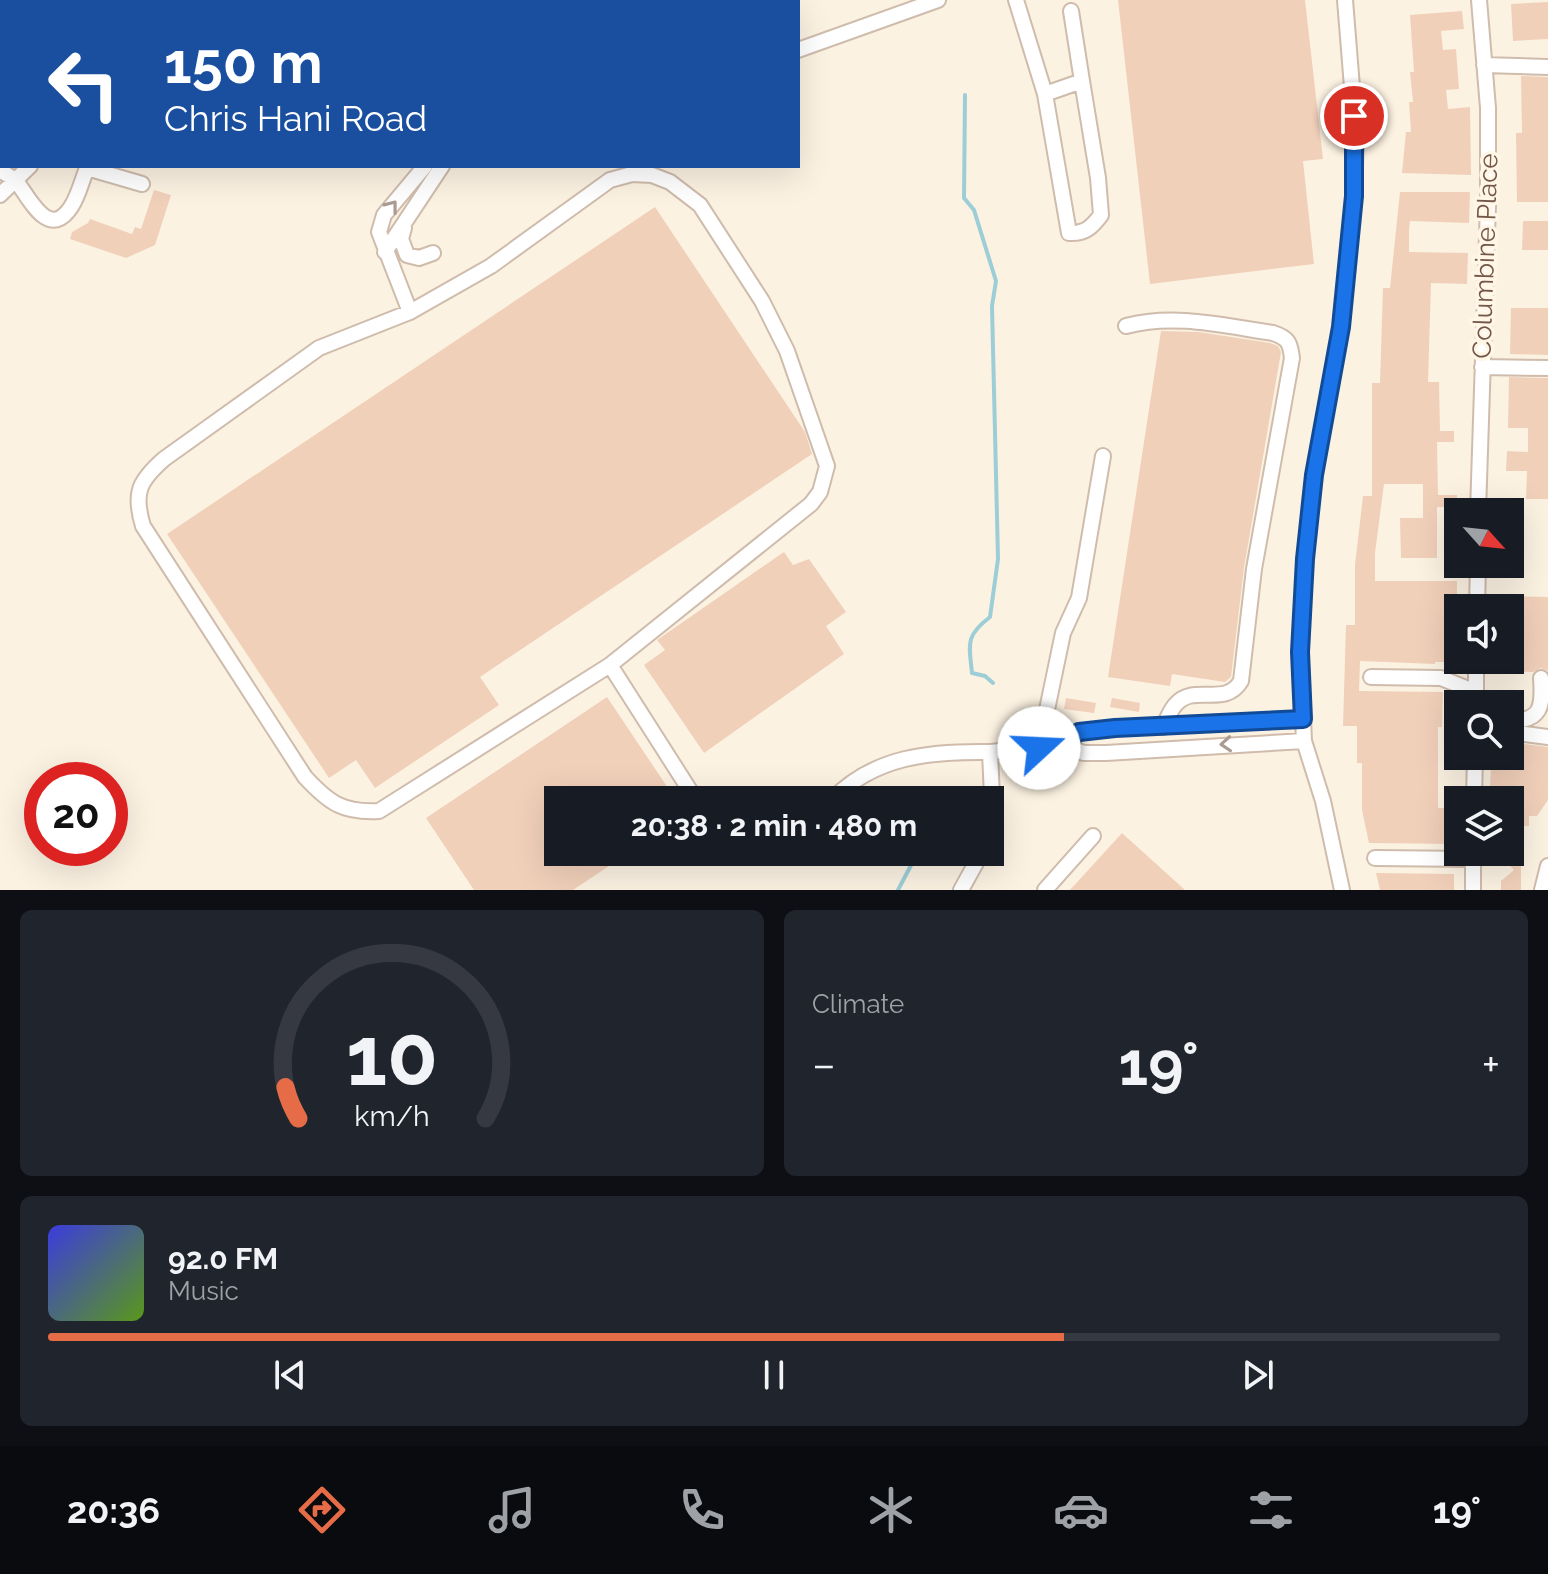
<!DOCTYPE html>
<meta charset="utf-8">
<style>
body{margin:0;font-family:Raleway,sans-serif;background:#20242c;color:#f1f3f6;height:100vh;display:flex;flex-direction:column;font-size:30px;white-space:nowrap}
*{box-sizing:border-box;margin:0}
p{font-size:26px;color:#9ea1a6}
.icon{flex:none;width:44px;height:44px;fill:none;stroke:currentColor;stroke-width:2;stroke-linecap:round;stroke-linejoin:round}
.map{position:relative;height:890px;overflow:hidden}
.details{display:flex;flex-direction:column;gap:20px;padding:20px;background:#0d0f14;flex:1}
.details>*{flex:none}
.banner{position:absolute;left:0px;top:0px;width:800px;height:168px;box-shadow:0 8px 32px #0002;background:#1a4fa0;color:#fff;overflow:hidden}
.needle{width:52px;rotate:117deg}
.fabs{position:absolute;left:1444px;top:498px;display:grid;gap:16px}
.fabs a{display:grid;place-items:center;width:80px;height:80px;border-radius:0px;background:#171b24;box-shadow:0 8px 32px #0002;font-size:40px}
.speed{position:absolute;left:24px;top:762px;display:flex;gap:16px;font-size:40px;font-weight:700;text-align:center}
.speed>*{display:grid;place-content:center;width:104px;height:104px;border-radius:50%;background:#171b24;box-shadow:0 8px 32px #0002;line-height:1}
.speed .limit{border:12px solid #d22;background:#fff;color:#111}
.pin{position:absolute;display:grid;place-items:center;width:68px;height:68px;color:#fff;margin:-34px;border:4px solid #fff;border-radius:50%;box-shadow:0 2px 8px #0007}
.me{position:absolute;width:88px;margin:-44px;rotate:70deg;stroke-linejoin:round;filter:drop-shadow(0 0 6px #0008)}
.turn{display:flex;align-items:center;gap:28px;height:168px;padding:0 32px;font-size:36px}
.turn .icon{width:104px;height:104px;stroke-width:2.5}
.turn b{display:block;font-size:56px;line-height:68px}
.big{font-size:60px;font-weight:700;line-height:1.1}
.details .card{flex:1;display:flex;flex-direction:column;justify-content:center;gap:12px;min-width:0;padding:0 28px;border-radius:12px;background:#20242c}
.details .dial{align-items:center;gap:0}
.dial svg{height:208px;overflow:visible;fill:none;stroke:#363941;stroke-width:7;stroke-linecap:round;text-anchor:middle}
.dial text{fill:#f1f3f6;stroke:none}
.song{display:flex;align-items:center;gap:24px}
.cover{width:96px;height:96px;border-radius:12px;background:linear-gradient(135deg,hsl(240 70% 55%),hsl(90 70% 35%))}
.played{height:8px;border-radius:4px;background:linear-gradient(90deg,#e66b47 70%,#363941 70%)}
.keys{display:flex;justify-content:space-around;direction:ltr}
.heat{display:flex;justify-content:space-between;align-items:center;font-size:44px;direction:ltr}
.details .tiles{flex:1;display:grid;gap:20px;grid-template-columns:1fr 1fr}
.card:last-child{grid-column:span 2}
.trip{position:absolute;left:544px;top:786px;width:460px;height:80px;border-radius:0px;background:#171b24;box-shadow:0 8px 32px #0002;font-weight:700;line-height:80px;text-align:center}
.menu{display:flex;height:128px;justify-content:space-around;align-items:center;background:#090b0e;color:#9ea1a6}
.menu .icon{width:56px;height:56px}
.menu .current{color:#e66b47}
.menu b{font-size:36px;color:#f1f3f6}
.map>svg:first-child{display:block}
</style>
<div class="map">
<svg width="1548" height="890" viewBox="0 0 1548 890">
<rect width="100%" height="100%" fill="#fcf2e2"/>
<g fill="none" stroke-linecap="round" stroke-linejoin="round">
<path stroke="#9dced7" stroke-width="4" d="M965,95L964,198L974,210L996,281L992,306L998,559L990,617C965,636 969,644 972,673L985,676L993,683
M898,890L918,852"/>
</g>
<path fill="#f1d0ba" d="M1118,0H1305L1323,159L1303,161L1314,264L1150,284Z
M1548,2V39L1513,41L1511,4Z
M1462,11L1464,29L1441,31L1443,50L1456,49L1459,89L1446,90L1448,109L1470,107L1471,175L1402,173L1406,132H1411L1409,102H1413L1410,72H1414L1410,15Z
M1521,76L1548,77V202H1517L1516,133H1522Z
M154,190L171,195L155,245L126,258L70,239L72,232L88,223L90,219L132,234L135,227L141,229Z
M1400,192H1470L1469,223L1410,221L1409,230V252L1468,253L1467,284L1431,283L1428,382H1439L1440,431H1454V442H1437L1438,495H1457V507H1437V558H1401L1400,518H1423V484H1384L1375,553V581H1457V623H1448V662H1435V664L1360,661L1359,691L1443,692L1442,727H1438V808H1457L1455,844L1369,843L1362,810V763H1357V726H1343L1346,625H1355V565L1363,496H1372V383H1380L1383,288H1390Z
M655,207L805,432L812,454L480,677L499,705L375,788L356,760L329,778L167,534Z
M1523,221H1548V250H1522Z
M1511,308H1548V355L1510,354Z
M1161,331L1199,332L1270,343L1278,346L1281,352L1244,568L1231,677L1225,682L1172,674L1170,686L1108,677Z
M1509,377L1548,378V499H1526L1527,471H1506L1507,451L1528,452V428H1508Z
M784,552L793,565L809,559L846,612L826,626L844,654L704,753L644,665L665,650L657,640Z
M1502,596L1548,597V671L1541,668L1533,672L1502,671V660H1510V608H1502Z
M607,697L676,800H558V852H630L573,890H474L426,818Z
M1066,698L1096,703L1094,713L1064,709Z
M1112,698L1140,703L1139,712L1110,707Z
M1515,743L1548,747V800L1537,816H1529V826H1521V846H1510V800H1504V788H1490L1491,765H1514Z
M1122,833L1185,890H1070Z
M1521,856V890H1501V881L1514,870L1510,866Z
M1376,873L1454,874V890H1380Z"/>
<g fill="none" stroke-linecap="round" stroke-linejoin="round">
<defs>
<path id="minor" d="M1016,0L1045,94L1069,233C1085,234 1092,227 1101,215L1098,178L1082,81
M195,2L197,0
M239,2L240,0
M656,2L657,0
M798,50L938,0
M1484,65L1548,67
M1045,94L1082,81L1071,11
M0,157L2,158
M87,168L142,184
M0,170C5,174 12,177 16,181C28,195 48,242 71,207C79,195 82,179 88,166
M632,174L652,175L670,182L700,205L762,301L787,351L827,466L820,492L811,504L610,665L379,811C343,813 329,803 305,777L143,526C133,493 139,481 164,459L319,348L410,312L491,266L610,180Z
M0,195L30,166
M404,228L401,239L407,255L419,258L433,253
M385,252L442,166
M410,312L379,232L384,215L425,166
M1126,326C1175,313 1224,326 1273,333C1288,338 1290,342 1292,358L1254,569L1241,681C1225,708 1195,683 1176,704C1170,710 1167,720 1163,727
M1482,367L1548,368
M1478,512L1488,205V108L1479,0
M1477,608L1478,564
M610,665L696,800
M1371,677L1441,678L1476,692
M1476,704V660
M1510,721C1542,721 1543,706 1541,678
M1510,732L1548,737
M1060,745L1079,732L1115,728L1303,719
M1039,748L1063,633L1079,598L1103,456
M832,800C874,756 931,751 990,752
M1474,800L1475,756
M990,827L992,797L990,752L1060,745L1084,753H1106L1304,741
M747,852L767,856L782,852
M1375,858L1473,859
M961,890L982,852
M1045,890L1093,836
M1342,890L1323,801L1304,741L1300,652L1305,559L1314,475L1341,327L1354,196L1356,137L1345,0
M1473,890V852
M1542,890L1548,866"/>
</defs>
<use href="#minor" stroke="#cfbcac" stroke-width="18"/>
<use href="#minor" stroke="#fff" stroke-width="14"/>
</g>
<defs><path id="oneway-chevron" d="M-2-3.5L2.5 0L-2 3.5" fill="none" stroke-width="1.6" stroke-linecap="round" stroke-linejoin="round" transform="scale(2)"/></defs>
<g stroke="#ab9b92">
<use href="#oneway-chevron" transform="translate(392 206) rotate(-52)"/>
<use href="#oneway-chevron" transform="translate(1226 744) rotate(176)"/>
</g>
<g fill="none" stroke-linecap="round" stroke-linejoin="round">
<defs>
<path id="route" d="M1039,748L1060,745L1079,732L1115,728L1303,719L1300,652L1305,559L1314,475L1341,327L1354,196V116"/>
</defs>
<use href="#route" stroke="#114b97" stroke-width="20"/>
<use href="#route" stroke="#1a73e8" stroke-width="14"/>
</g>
<g text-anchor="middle" stroke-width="7" stroke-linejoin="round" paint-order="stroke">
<g font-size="26" fill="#735849" stroke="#fff6e8">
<text transform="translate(1485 256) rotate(-88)" y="9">Columbine Place</text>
</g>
</g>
</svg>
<div class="fabs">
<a><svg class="needle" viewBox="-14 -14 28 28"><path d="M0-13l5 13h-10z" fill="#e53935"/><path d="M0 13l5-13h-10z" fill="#9ea1a6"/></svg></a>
<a><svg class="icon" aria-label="sound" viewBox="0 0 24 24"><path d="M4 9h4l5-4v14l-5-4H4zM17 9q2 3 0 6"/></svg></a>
<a><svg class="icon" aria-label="search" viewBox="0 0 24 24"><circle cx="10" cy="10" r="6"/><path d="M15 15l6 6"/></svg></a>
<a><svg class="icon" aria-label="layers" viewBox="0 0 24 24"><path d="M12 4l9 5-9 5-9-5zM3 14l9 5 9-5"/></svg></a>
</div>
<div class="speed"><div class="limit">20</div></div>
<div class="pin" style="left:1354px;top:116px;background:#d93025"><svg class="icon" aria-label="arrive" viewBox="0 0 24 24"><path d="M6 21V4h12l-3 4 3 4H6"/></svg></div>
<svg class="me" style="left:1039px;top:748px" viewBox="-20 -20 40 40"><circle r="19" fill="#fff"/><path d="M0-13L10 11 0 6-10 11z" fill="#1a73e8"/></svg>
<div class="trip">20:38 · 2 min · 480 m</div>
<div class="banner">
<div class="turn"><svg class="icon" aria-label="left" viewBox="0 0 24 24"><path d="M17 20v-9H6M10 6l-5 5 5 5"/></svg><div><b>150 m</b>Chris Hani Road</div></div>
</div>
</div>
<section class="details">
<div class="tiles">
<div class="card dial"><svg viewBox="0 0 100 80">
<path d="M14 69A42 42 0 1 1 86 69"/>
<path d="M14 69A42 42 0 0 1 9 57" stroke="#e66b47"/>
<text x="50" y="56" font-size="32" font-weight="700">10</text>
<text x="50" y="72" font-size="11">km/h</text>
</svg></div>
<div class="card"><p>Climate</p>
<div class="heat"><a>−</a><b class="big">19°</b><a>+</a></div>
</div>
<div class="card">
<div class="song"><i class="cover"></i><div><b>92.0 FM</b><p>Music</p></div></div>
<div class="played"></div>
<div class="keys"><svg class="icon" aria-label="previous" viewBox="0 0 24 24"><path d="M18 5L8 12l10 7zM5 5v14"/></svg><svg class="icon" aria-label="pause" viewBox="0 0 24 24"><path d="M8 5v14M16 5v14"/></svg><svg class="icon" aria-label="next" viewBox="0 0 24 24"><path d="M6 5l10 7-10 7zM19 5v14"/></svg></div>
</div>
</div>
</section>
<nav class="menu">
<b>20:36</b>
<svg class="icon current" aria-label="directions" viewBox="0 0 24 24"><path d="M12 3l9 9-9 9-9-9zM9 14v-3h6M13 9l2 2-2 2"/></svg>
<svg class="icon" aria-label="music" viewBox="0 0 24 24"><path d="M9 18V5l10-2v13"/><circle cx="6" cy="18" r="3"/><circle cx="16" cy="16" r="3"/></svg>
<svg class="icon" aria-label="phone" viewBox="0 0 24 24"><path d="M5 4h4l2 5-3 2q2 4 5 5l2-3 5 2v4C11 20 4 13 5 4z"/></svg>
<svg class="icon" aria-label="climate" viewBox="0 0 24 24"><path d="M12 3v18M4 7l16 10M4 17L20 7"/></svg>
<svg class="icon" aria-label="car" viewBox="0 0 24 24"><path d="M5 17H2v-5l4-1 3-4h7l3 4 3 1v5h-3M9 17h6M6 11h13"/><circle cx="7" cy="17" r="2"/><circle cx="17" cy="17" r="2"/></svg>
<svg class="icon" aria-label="filters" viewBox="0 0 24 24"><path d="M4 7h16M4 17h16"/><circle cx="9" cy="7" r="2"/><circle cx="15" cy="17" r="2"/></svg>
<b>19°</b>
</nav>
